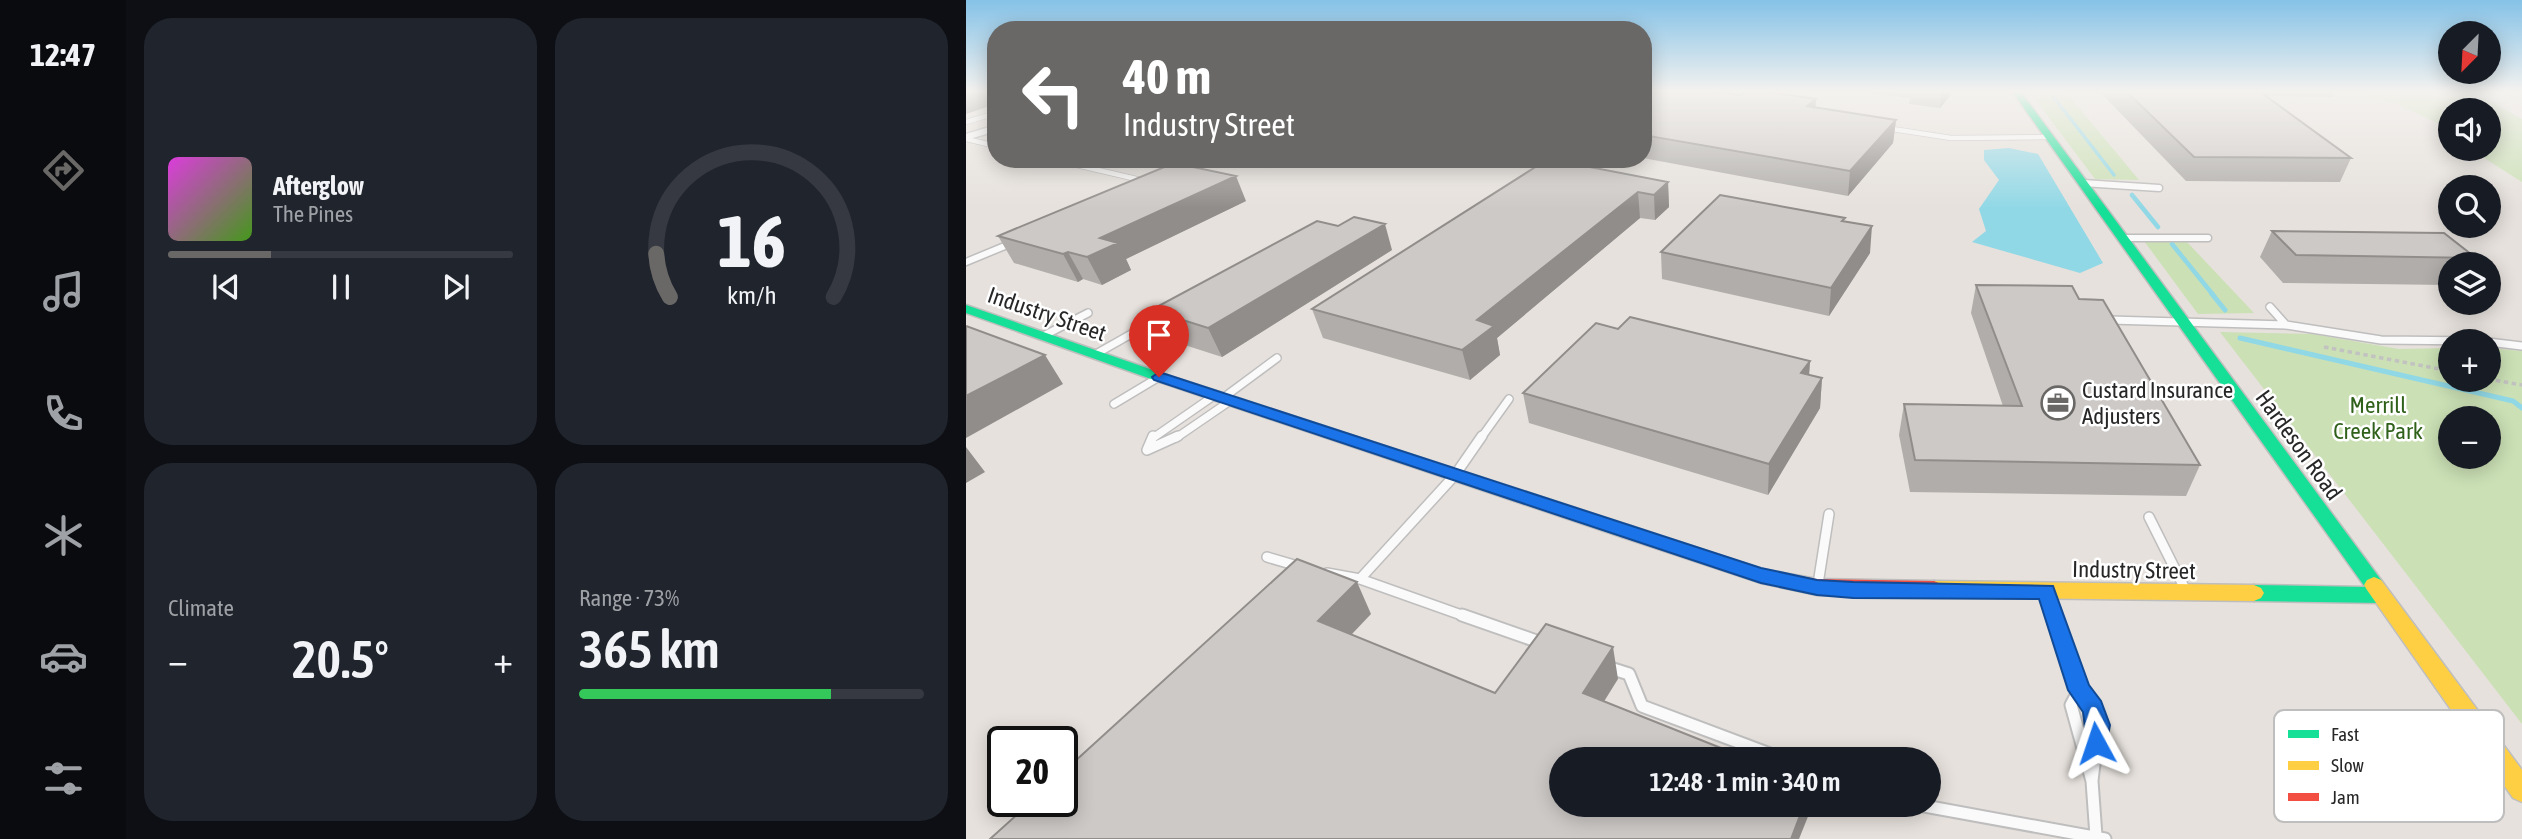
<!DOCTYPE html>
<meta charset="utf-8">
<style>
body{margin:0;font-family:"Asap Condensed",sans-serif;background:#20242c;color:#f1f3f6;height:100vh;display:flex;flex-direction:column;font-size:26px;white-space:nowrap}
*{box-sizing:border-box;margin:0}
p{font-size:23px;color:#9ea1a6}
.icon{flex:none;width:38px;height:38px;fill:none;stroke:currentColor;stroke-width:2;stroke-linecap:round;stroke-linejoin:round}
.map{position:relative;flex:1;overflow:hidden}
.drawer{display:flex;flex-direction:column;gap:18px;padding:18px;background:#0d0f14;width:840px}
.drawer>*{flex:none}
.hud{position:absolute;left:21px;top:21px;width:665px;height:147px;border-radius:28px;box-shadow:0 4px 18px #0003;background:#6a6866;color:#fff;overflow:hidden}
.needle{width:46px;rotate:204deg}
.controls{position:absolute;left:1472px;top:21px;display:grid;gap:14px}
.controls a{display:grid;place-items:center;width:63px;height:63px;border-radius:50%;background:#171b24;box-shadow:0 4px 18px #0003;font-size:35px}
.speed{position:absolute;left:21px;top:726px;display:flex;gap:14px;font-size:35px;font-weight:700;text-align:center}
.speed>*{display:grid;place-content:center;width:91px;height:91px;border-radius:50%;background:#171b24;box-shadow:0 4px 18px #0003;line-height:1}
.speed .limit{border:4px solid #111;border-radius:10px;background:#fff;color:#111}
.pin{position:absolute;display:grid;place-items:center;width:60px;height:60px;color:#fff;margin:-72px -30px;border-radius:50% 50% 50% 0;rotate:-45deg;box-shadow:0 0 7px #0007}
.pin .icon{rotate:45deg}
.me{position:absolute;width:77px;margin:-38px;rotate:355deg;stroke-linejoin:round;filter:drop-shadow(0 0 5px #0008)}
.turn{display:flex;align-items:center;gap:24px;height:147px;padding:0 21px;font-size:32px}
.turn .icon{width:91px;height:91px;stroke-width:2.5}
.turn b{display:block;font-size:49px;line-height:60px}
.big{font-size:52px;font-weight:600;line-height:1.1}
.drawer .card{flex:1;display:flex;flex-direction:column;justify-content:center;gap:10px;min-width:0;padding:0 24px;border-radius:28px;background:#20242c}
.drawer .dial{align-items:center;gap:0}
.dial svg{height:182px;overflow:visible;fill:none;stroke:#363941;stroke-width:7;stroke-linecap:round;text-anchor:middle}
.dial text{fill:#f1f3f6;stroke:none}
.song{display:flex;align-items:center;gap:21px}
.cover{width:84px;height:84px;border-radius:10px;background:linear-gradient(135deg,hsl(300 70% 55%),hsl(100 70% 35%))}
.played{height:7px;border-radius:4px;background:linear-gradient(90deg,#6a6866 30%,#363941 30%)}
.keys{display:flex;justify-content:space-around;direction:ltr}
.heat{display:flex;justify-content:space-between;align-items:center;font-size:38px;direction:ltr}
.charge{height:10px;border-radius:5px;background:linear-gradient(90deg,#34c759 73%,#363941 0)}
.drawer .tiles{flex:1;display:grid;gap:18px;grid-template-columns:repeat(2,1fr)}
.trip{position:absolute;left:583px;top:747px;width:392px;height:70px;border-radius:35px;background:#171b24;box-shadow:0 4px 18px #0003;font-weight:600;line-height:70px;text-align:center}
main{display:flex;flex:1;min-height:0}
.tabs{display:flex;flex-direction:column;width:126px;justify-content:space-around;align-items:center;background:#090b0e;color:#9ea1a6}
.tabs .icon{width:49px;height:49px}
.tabs .on{color:#6a6866}
.tabs b{font-size:32px;color:#f1f3f6}
.map>svg:first-child{display:block}
</style>
<main>
<nav class="tabs">
<b>12:47</b>
<svg class="icon on" aria-label="directions" viewBox="0 0 24 24"><path d="M12 3l9 9-9 9-9-9zM9 14v-3h6M13 9l2 2-2 2"/></svg>
<svg class="icon" aria-label="music" viewBox="0 0 24 24"><path d="M9 18V5l10-2v13"/><circle cx="6" cy="18" r="3"/><circle cx="16" cy="16" r="3"/></svg>
<svg class="icon" aria-label="phone" viewBox="0 0 24 24"><path d="M5 4h4l2 5-3 2q2 4 5 5l2-3 5 2v4C11 20 4 13 5 4z"/></svg>
<svg class="icon" aria-label="climate" viewBox="0 0 24 24"><path d="M12 3v18M4 7l16 10M4 17L20 7"/></svg>
<svg class="icon" aria-label="car" viewBox="0 0 24 24"><path d="M5 17H2v-5l4-1 3-4h7l3 4 3 1v5h-3M9 17h6M6 11h13"/><circle cx="7" cy="17" r="2"/><circle cx="17" cy="17" r="2"/></svg>
<svg class="icon" aria-label="filters" viewBox="0 0 24 24"><path d="M4 7h16M4 17h16"/><circle cx="9" cy="7" r="2"/><circle cx="15" cy="17" r="2"/></svg>
</nav>
<section class="drawer">
<div class="tiles">
<div class="card">
<div class="song"><i class="cover"></i><div><b>Afterglow</b><p>The Pines</p></div></div>
<div class="played"></div>
<div class="keys"><svg class="icon" aria-label="previous" viewBox="0 0 24 24"><path d="M18 5L8 12l10 7zM5 5v14"/></svg><svg class="icon" aria-label="pause" viewBox="0 0 24 24"><path d="M8 5v14M16 5v14"/></svg><svg class="icon" aria-label="next" viewBox="0 0 24 24"><path d="M6 5l10 7-10 7zM19 5v14"/></svg></div>
</div>
<div class="card dial"><svg viewBox="0 0 100 80">
<path d="M14 69A42 42 0 1 1 86 69"/>
<path d="M14 69A42 42 0 0 1 8 50" stroke="#6a6866"/>
<text x="50" y="56" font-size="32" font-weight="700">16</text>
<text x="50" y="72" font-size="11">km/h</text>
</svg></div>
<div class="card"><p>Climate</p>
<div class="heat"><a>−</a><b class="big">20.5°</b><a>+</a></div>
</div>
<div class="card"><p>Range · 73%</p><b class="big">365 km</b><div class="charge"></div></div>
</div>
</section>
<div class="map">
<svg width="1556" height="839" viewBox="0 0 1556 839">
<rect width="100%" height="100%" fill="#e6e1dc"/>
<path fill="#cbe0b5" fill-rule="evenodd" d="M1063,91H1099L1173,180L1129,179Z
M1380,91H1478L1519,98L1556,119V182L1504,149H1522V110H1484V129L1431,104Z
M1178,241L1221,242L1288,313L1232,314Z
M1254,332L1346,334L1433,349L1484,348V380H1522L1523,348L1556,351V724ZM1522,418V457H1484V418Z"/>
<path fill="#91d8e6" d="M1043,148L1072,154L1137,263L1114,273L1006,242L1020,231L1013,209L1033,180L1018,160V150Z"/>
<g fill="none" stroke-linecap="round" stroke-linejoin="round">
<path stroke="#91d8e6" stroke-width="3.5" d="M1083,91L1148,175"/>
<path stroke="#91d8e6" stroke-width="4.5" d="M1166,195L1192,227
M1206,244L1248,296"/>
<path stroke="#91d8e6" stroke-width="5" d="M1246,294L1259,310
M1274,338L1547,401L1556,408"/>
<defs>
<path id="lane-far4" d="M0,122L30,113
M920,128L985,138L1084,137
M0,139L30,146
M85,159L179,181"/>
<path id="lane-far3" d="M1117,183L1193,188
M1156,238H1242
M0,262L46,243"/>
<path id="lane-far2" d="M1304,307L1320,325
M1144,320L1320,325L1415,340L1515,341
M77,336L122,313
M1522,342L1556,346
M130,354L167,333
M257,398L311,358
M148,404L193,377
M187,438L249,395
M210,438L264,401
M515,438L543,399"/>
<path id="lane-far1" d="M187,436L181,450L212,436
M1183,517L1218,587
M301,557L335,567
M361,573L394,579
M852,584L863,514
M1080,592L1088,617
M501,617L394,579L489,475L516,436"/>
<path id="lane" d="M496,615L576,643
M1088,615L1113,690
M641,667L663,674L676,706L820,760
M1113,690C1139,724 1130,741 1126,781L1105,705Z
M1126,781L1130,836
M953,805L1139,839"/>
<path id="street" d="M30,125V131L0,140V134Z"/>
<path id="fast" d="M1046,91H1054L1415,580L1418,585L1416,588L1421,589L1424,595L1421,601L1414,603L1288,601L1281,598L1278,593L1281,588L1288,585L1399,587Z
M0,305L198,374L668,527L671,532L668,537H656L188,380L0,313Z"/>
<path id="slow" d="M1408,577L1415,580L1556,770V802L1547,798L1401,590L1398,585L1401,580Z
M968,581L1288,585L1295,588L1298,593L1295,598L1288,601L968,597L961,594L958,589L961,584Z"/>
<path id="jam" d="M662,525L795,569L851,579L968,581L975,584L978,589L975,594L968,597L851,595L795,583L656,537L653,532L656,527Z"/>
</defs>
<use href="#lane-far4" stroke="#bfbebe" stroke-width="6"/>
<use href="#lane-far3" stroke="#bfbebe" stroke-width="9"/>
<use href="#lane-far2" stroke="#bfbebe" stroke-width="10"/>
<use href="#lane-far1" stroke="#bfbebe" stroke-width="12"/>
<use href="#lane" stroke="#bfbebe" stroke-width="15"/>
<use href="#street" stroke="#bfbebe" stroke-width="3"/>
<use href="#fast" stroke="#bfbebe" stroke-width="3"/>
<use href="#slow" stroke="#bfbebe" stroke-width="3"/>
<use href="#jam" stroke="#bfbebe" stroke-width="3"/>
<path stroke="#c2c2c1" stroke-width="3.5" stroke-dasharray="4.5 3.5" stroke-linecap="butt" d="M1358,347L1484,371
M1522,379L1556,385"/>
<use href="#lane-far4" stroke="#fbfafa" stroke-width="4.5"/>
<use href="#lane-far3" stroke="#fbfafa" stroke-width="6"/>
<use href="#lane-far2" stroke="#fbfafa" stroke-width="7"/>
<use href="#lane-far1" stroke="#fbfafa" stroke-width="9"/>
<use href="#lane" stroke="#fbfafa" stroke-width="11"/>
<use href="#street" fill="#fbfafa" fill-rule="evenodd"/>
<use href="#fast" fill="#16e098" fill-rule="evenodd"/>
<use href="#slow" fill="#ffcf43" fill-rule="evenodd"/>
<use href="#jam" fill="#f24e42" fill-rule="evenodd"/>
</g>
<path fill="#b0adaa" d="M889,91H988L974,108L943,104L944,98Z
M1133,91H1370L1367,97L1301,96L1385,158L1374,182L1220,181Z
M677,99L850,107L930,120L927,143L882,196L677,158Z
M702,182L703,207L689,220L674,218L531,338L534,355L504,380L357,338L346,309Z
M280,201L160,259L165,270L136,285L117,279L112,282L48,263L32,236Z
M878,221L904,253L863,316L696,279L695,252Z
M1306,231L1510,258L1506,264H1484V285L1317,283L1294,257Z
M426,250L256,357L200,339L185,310Z
M1010,285L1113,299L1234,465L1220,496L944,492L933,435L938,404L1037,406L1005,313Z
M652,329L844,361L843,375L856,378L854,408L802,495L563,423L557,393Z"/>
<path fill="#908d8b" d="M0,91H30V104L0,114Z
M976,91H988L974,108Z
M850,99L849,121L841,106Z
M930,120L927,143L882,196L884,171Z
M270,176L280,201L160,259L165,270L136,285L121,257L134,238Z
M702,182L703,207L689,220L688,195Z
M672,192L674,218L531,338L534,355L504,380L496,350L511,320Z
M419,224L426,250L256,357L242,328Z
M906,226L904,253L863,316L865,288Z
M102,252L117,279L112,282L97,254Z
M79,355L97,384L0,438V396Z
M844,361L842,390L835,373Z
M856,378L854,408L802,495L803,464Z
M0,447L19,472L0,483Z
M391,582L405,614L368,653L352,621Z
M647,647L652,679L624,724L617,693Z
M838,805H844L843,814L833,839H825Z"/>
<path fill="#cdc9c6" stroke="#908d8b" stroke-width="2" d="M691,91H743L774,95L780,91H798L850,99L841,106L930,120L884,171L677,135V99Z
M1160,91H1293L1385,158L1228,157Z
M582,159L702,182L688,195L672,192L511,320L528,326L496,350L346,309Z
M208,163L270,176L134,238L152,243L121,257L102,252L97,254L32,236Z
M754,195L879,218L876,221L906,226L865,288L695,252Z
M388,217L419,224L242,328L185,310L351,221L372,226Z
M1306,231L1478,233L1510,258L1330,255Z
M1010,285L1106,286L1113,299L1137,300L1234,465L949,460L938,404L1056,406Z
M664,317L844,361L835,373L856,378L803,464L557,393L630,323L652,329Z
M0,326L79,355L0,396Z
M331,559L391,582L352,621L529,693L580,624L647,647L617,693L785,760H595V805H838L825,839H24L65,802H96V773Z"/>
<linearGradient id="sky" x2="0" y2="1"><stop stop-color="#85c2e7"/><stop offset="0.44" stop-color="#f4f2ef"/><stop offset="1" stop-color="#f4f2ef" stop-opacity="0"/></linearGradient>
<rect width="1556" height="208" fill="url(#sky)"/>
<path fill="#1a73e8" stroke="#114b97" stroke-width="2" d="M193,372L795,568L851,580L887,582L1087,586L1123,685L1135,701L1144,725L1139,751L1130,754L1122,751L1117,712L1102,690L1073,599L887,598L851,595L795,583L188,380L186,377Z"/>
<defs>
<symbol id="office-ring" viewBox="-11 -11 22 22"><circle r="9.5" fill="#fff" stroke="#6a6866" stroke-width="1.5"/><path d="M-6-3h4V-5.5h4V-3h4V5H-6ZM-1-4.5V-3h2v-1.5ZM-6 0V1H6V0Z" fill="#6a6866"/></symbol>
</defs>
<g fill-rule="evenodd">
<use href="#office-ring" x="1073" y="384" width="38" height="38"/>
</g>
<g text-anchor="middle" stroke-width="5" stroke-linejoin="round" paint-order="stroke">
<g font-size="23" fill="#272727" stroke="#fff">
<text transform="translate(81 314) rotate(19)" y="8">Industry Street</text>
<text transform="translate(1333 445) rotate(54)" y="8">Hardeson Road</text>
<text transform="translate(1168 570) rotate(1)" y="8">Industry Street</text>
</g>
<g font-size="23" fill="#272727" stroke="#fff" text-anchor="start">
<text x="1116" y="398">Custard Insurance<tspan x="1116" dy="26">Adjusters</tspan></text>
</g>
<g font-size="23" fill="#2f611a" stroke="#fff">
<text x="1412" y="413">Merrill<tspan x="1412" dy="26">Creek Park</tspan></text>
</g>
</g>
<rect x="1308" y="710" width="230" height="112" rx="10" fill="#fff" stroke="#bebebe" stroke-width="2"/>
<rect x="1322" y="730" width="31" height="8" fill="#16e098"/>
<rect x="1322" y="761" width="31" height="9" fill="#ffcf43"/>
<rect x="1322" y="793" width="31" height="8" fill="#f24e42"/>
<g font-size="19" fill="#272727">
<text x="1365" y="741">Fast</text>
<text x="1365" y="772">Slow</text>
<text x="1365" y="804">Jam</text>
</g>
</svg>
<div class="controls">
<a><svg class="needle" viewBox="-14 -14 28 28"><path d="M0-13l5 13h-10z" fill="#e53935"/><path d="M0 13l5-13h-10z" fill="#9ea1a6"/></svg></a>
<a><svg class="icon" aria-label="sound" viewBox="0 0 24 24"><path d="M4 9h4l5-4v14l-5-4H4zM17 9q2 3 0 6"/></svg></a>
<a><svg class="icon" aria-label="search" viewBox="0 0 24 24"><circle cx="10" cy="10" r="6"/><path d="M15 15l6 6"/></svg></a>
<a><svg class="icon" aria-label="layers" viewBox="0 0 24 24"><path d="M12 4l9 5-9 5-9-5zM3 14l9 5 9-5"/></svg></a>
<a>+</a>
<a>−</a>
</div>
<div class="speed"><div class="limit">20</div></div>
<div class="pin" style="left:193px;top:377px;background:#d93025"><svg class="icon" aria-label="arrive" viewBox="0 0 24 24"><path d="M6 21V4h12l-3 4 3 4H6"/></svg></div>
<svg class="me" style="left:1130px;top:743px" viewBox="-20 -20 40 40"><path d="M0-17L14 15 0 8-14 15z" fill="#1a73e8" stroke="#fff" stroke-width="4"/></svg>
<div class="trip">12:48 · 1 min · 340 m</div>
<div class="hud">
<div class="turn"><svg class="icon" aria-label="left" viewBox="0 0 24 24"><path d="M17 20v-9H6M10 6l-5 5 5 5"/></svg><div><b>40 m</b>Industry Street</div></div>
</div>
</div>
</main>
